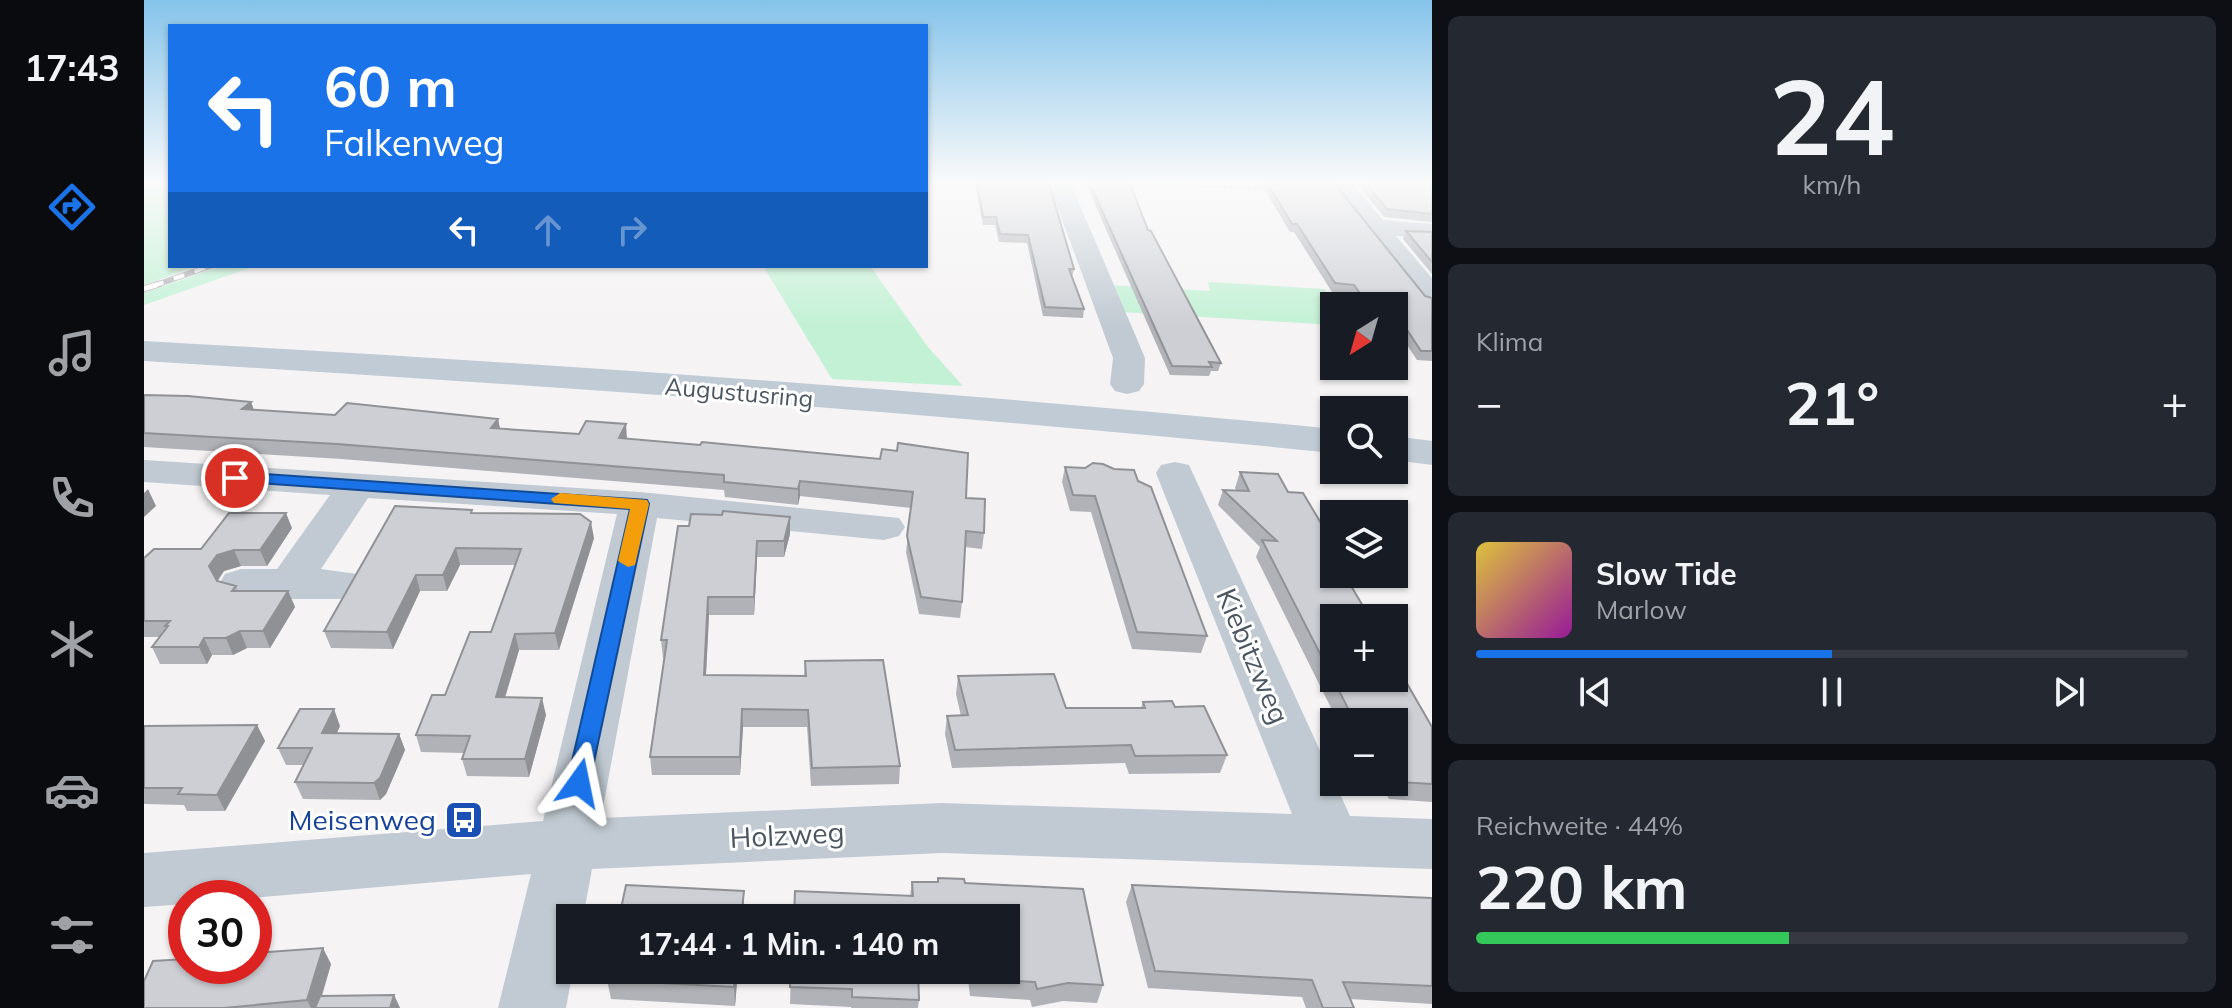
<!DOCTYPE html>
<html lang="de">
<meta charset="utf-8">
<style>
body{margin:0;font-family:Mulish,sans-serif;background:#242831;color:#f1f3f6;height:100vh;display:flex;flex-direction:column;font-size:30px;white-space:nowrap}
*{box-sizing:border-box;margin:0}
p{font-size:26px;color:#9ea1a6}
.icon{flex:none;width:44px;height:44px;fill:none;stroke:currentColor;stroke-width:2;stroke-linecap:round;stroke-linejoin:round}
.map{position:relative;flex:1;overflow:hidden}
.drawer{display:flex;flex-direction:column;gap:16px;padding:16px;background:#0d0f14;width:800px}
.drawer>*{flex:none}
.top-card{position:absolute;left:24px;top:24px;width:760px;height:244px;border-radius:0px;box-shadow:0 2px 6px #0004;background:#1a73e8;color:#fff;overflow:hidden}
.needle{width:52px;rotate:217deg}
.tools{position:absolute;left:1176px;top:292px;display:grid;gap:16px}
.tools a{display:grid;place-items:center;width:88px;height:88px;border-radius:0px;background:#171b24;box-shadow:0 2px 6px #0004;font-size:40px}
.speed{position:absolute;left:24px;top:880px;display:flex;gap:16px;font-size:40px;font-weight:700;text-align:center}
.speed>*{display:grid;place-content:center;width:104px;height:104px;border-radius:50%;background:#171b24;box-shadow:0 2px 6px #0004;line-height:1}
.speed .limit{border:12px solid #d22;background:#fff;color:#111}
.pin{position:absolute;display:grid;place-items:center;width:68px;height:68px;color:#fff;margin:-34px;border:4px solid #fff;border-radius:50%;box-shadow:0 2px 8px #0007}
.me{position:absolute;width:88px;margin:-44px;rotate:12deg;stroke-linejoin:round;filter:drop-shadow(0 0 6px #0008)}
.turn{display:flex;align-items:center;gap:28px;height:168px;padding:0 24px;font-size:36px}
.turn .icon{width:104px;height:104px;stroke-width:2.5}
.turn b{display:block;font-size:56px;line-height:68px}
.lanes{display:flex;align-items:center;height:76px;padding:0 24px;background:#0003;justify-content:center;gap:40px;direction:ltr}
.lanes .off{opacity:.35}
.big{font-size:60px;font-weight:700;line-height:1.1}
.drawer .widget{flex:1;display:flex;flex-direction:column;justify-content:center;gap:12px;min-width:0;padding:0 28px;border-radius:12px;background:#242831}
.drawer .dial{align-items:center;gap:0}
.dial b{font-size:104px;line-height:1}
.song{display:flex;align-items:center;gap:24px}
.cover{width:96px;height:96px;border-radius:12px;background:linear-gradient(135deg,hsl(50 70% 55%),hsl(300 70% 35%))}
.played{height:8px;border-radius:4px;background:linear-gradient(90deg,#1a73e8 50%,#363941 50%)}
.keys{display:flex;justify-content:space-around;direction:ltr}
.heat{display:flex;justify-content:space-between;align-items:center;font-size:44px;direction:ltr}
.charge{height:12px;border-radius:6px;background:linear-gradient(90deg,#34c759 44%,#363941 0)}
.trip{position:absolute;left:412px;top:904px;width:464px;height:80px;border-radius:0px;background:#171b24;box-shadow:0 2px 6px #0004;font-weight:700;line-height:80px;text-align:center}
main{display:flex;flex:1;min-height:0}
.menu{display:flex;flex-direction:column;width:144px;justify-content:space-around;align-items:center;background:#090b0e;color:#9ea1a6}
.menu .icon{width:56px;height:56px}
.menu .active{color:#1a73e8}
.menu b{font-size:36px;color:#f1f3f6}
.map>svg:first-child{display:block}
</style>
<main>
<nav class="menu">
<b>17:43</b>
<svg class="icon active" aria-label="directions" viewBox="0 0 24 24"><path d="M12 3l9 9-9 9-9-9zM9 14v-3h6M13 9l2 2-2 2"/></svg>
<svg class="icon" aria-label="music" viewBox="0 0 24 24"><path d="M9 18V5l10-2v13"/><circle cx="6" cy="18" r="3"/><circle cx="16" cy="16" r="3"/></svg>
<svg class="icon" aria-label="phone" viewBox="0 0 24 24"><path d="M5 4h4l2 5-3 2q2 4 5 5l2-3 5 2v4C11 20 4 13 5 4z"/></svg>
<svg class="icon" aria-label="climate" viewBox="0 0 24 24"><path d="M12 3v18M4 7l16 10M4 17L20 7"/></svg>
<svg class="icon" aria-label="car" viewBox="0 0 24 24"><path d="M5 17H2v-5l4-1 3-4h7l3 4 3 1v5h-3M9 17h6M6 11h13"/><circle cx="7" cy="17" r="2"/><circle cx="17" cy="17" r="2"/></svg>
<svg class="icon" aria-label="filters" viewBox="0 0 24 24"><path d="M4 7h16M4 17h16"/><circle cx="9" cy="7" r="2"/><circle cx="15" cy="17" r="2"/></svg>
</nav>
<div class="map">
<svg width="1288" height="1008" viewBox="0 0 1288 1008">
<rect width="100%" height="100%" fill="#f5f3f3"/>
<path fill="#c3f1d5" d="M0,184H26V266H53L0,285Z
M78,266H111L0,305V293Z
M619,266H726L784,347L819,386L688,379Z
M1064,282L1180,289L1193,306H1190V325L977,312L965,285L1066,291Z"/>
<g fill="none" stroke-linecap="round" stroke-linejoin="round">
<path stroke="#7ad0a6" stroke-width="3" stroke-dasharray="4 2" stroke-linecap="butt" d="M1019,184L1126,189"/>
<path stroke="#7ad0a6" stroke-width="5" stroke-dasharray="6 4" stroke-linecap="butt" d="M1193,470L1239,475"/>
<path fill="#c1cad2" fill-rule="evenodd" d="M905,184H927L1001,358L1000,384L995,391L983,394L971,391L966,384L969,358Z
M1186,184H1209L1239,220L1288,224V238L1252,236L1288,278V305L1278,302Z
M0,460L496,492L755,518L761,527L755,536L740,540L513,518L457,818L798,803L1148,814L1012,473L1017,465L1031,462L1045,465L1206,816L1288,819V869L798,853L448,869L439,918H426V970H429L422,1008H354L387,874L106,898H42V904L0,907V853L399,821L473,514L224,498L177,569L213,574L219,584L213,594L197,599H97L81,594L75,584L81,574L97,569H133L186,495L0,482Z"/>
<path fill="#c1cbd6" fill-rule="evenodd" d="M0,341C397,363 794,390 1190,429V453C794,413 397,385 0,361Z
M1250,436L1288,441V465L1250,460Z"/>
<defs>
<path id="rail-far1" d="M9,286L66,266"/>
<path id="rail" d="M0,289L15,284"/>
</defs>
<use href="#rail-far1" stroke="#b5b8bd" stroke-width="6"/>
<use href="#rail" stroke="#b5b8bd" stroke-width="7"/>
<use href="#rail-far1" stroke="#fff" stroke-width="4" stroke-dasharray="11" stroke-linecap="butt"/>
<use href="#rail" stroke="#fff" stroke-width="5" stroke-dasharray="14" stroke-linecap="butt"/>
</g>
<path fill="#b0b2b7" d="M831,184H905L930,269L928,277L940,309L939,318L899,316L883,243L855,242L851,225H839Z
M942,184H986L1004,230L1077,363L1074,371H1067L1065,376L1026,375Z
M1117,184H1191L1281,296L1288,298V361L1273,360L1259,339H1250V306H1215L1207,293L1188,292L1150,232H1146Z
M1213,184H1288V222L1240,217Z
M1262,231L1288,232V274L1259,239Z
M0,395L107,402L110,410L191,415L354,419L356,429L483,439L822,498L840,533L838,549L821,547L818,602L816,618L775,614L762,552L767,508L656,496L654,505L581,497L580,490L198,459L0,447Z
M921,467L994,481L1063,636L1057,653L988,649L947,512L926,511L918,482Z
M1096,472L1144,492L1207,574L1204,580L1288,727V802L1245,799L1236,782H1250V722H1194L1112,557L1116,547L1074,505L1079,490H1092L1091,488Z
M329,513L450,538L415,650H375L361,698L402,715L385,777L323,776L318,759L320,753L277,752L272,735L347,632L371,565H316L303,591H276L249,649L187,648L180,631Z
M545,526L646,534L640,557H613L610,615H565L562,675L660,676L661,661L756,766L755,784L667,786L663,727H599L596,775H508L506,757L520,658H519L517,640Z
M148,528L123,566H97L80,571L74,581L92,586L94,591H144L151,607L126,648H103L89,655H68L63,664H16L8,647L16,637H0V558L57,549Z
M814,676L922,708H997L999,702L1031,707L1083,755L1076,773L985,774L981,763L808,768L801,734L803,716H817L812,694Z
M113,725L121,741L81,811H43L40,805L0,804V726Z
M196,726L193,733L255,734L261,750L242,794L236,800L159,799L151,782L160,765H142L134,748Z
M794,878L821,883L959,985L953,1003L919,1001L888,1007L886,1000L826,996L823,970H862V918L766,896L768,882H794Z
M988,885L1288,898V1004L1206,999L1210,1008H1162L1158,997L1004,988L982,902Z
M187,964L178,996L250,995L256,1008H0Z
M465,970H594L591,1006L467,999L463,980Z
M647,970L775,1000L774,1008H707V1007L646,1004Z"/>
<path fill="#909195" d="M107,402L112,416L98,409Z
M354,419L357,434L347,428Z
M482,424L483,439L475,438Z
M656,481V496L654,505V489Z
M4,489L12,506L0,517V493Z
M142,513L148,528L123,566L116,550Z
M646,517V534L640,557V541Z
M447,522L450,538L415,650L411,633Z
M613,541V557L610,615V597Z
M312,548L316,565L303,591L299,575Z
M90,550L97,566L80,571L72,582L65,566L73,555Z
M272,575L276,591L249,649L243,632Z
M144,591L151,607L126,648L119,631Z
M564,597L565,615L561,693L560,675Z
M96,631L103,648L89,655L82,638Z
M371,634L375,650L356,714L352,697Z
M60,638L68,655L63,664L55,647Z
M398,698L402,715L385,777L381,759Z
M190,709L196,726L185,749L178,733Z
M598,709L599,727L596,775V757Z
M113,725L121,741L81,811L73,795Z
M255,734L261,750L242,794L236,800L230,783Z
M600,891V918H597Z
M179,948L187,964L174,1008H167L163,1000Z
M591,970H594L591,1006L590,987Z
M250,995L256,1008H246Z"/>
<path fill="#cdcfd5" stroke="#909195" stroke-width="2" d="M833,184H905L930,269H925L940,309L901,307L884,235L856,234L852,217H839Z
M946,184H986L1004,230L1007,231L1077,363L1065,362L1068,367L1028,366Z
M1124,184H1191L1281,296L1288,298V351H1277L1263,330L1250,329V306H1225L1210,285L1191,283L1153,224H1148Z
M1222,184H1288V214L1243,209Z
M1262,231L1288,232V262Z
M0,395L44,396L107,402L98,409L191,415L203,403L354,419L347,428L435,434L442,421L482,424L475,438L556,445L558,442L736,459L738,449L753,451L754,443L824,453L822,498L841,499L840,533L822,531L818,602L777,597L763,536L769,492L656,481L654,489L580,482V475L193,444L0,433Z
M949,463L959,464L970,469L990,470L994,481L1007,487L1063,636L993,632L951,496L929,495L921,467L941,468Z
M1096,472L1134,474L1144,492L1159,493L1190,545V574H1200L1226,618H1190V678H1250V661L1288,727V784L1255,782L1250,773V722H1211L1118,540L1133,541L1079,490L1105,491Z
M251,506L328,510L327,513L436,514L447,522L411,633L371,634L352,697L398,698L381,759H318L326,736L272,735L288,695H301L326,632H347L377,549L312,548L299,575H272L243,632L180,631Z
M579,511L646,517L640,541H613L610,597H564L560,675L662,676L661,661L739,660L756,766L668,768L664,710L598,709L596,757H506L523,640H517L534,526H545L547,514L578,515Z
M85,513H142L116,550H90L73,555L65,566L73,581L92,586L88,591H144L119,631H96L82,638H60L55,647H8L24,626H21L26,621H0V558L10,549H57Z
M910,674L922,708H1001L999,702L1028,701L1031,707L1060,706L1083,755L991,756L987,745L811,750L803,716L824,715L814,676Z
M156,709H190L178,733L255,734L236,778L230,783L151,782L168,748H134Z
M113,725L73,795L34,794L38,788H0V726Z
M794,878L820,879L821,883L939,889L959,985L924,983L893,989L891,982L830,979L829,970H862V918H650L651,891L769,896L768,882H794Z
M482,885L600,891L597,918H475Z
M988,885L1288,898V986L1199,982L1210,1008H1179L1168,980L1011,971Z
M179,948L163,1000L80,1008H0V981L9,961L42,959V966H110V953Z
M465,970H591L590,987L463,980Z
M647,970H774L775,1000L708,997V989L646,987Z
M250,995L246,1008H171L176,996Z"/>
<linearGradient id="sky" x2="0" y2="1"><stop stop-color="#85c3ea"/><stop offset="0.56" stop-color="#fafafa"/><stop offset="1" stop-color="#fafafa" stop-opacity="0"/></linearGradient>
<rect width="1288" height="326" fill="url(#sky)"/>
<path fill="#1a73e8" stroke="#114b97" stroke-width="2" d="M91,472L503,500L505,504L444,790L435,793L426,790L423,783L486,509L85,481L82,478L85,474Z"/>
<path fill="#f59e0b" d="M416,493L503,500L505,504L491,565L484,567L474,561L486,509L410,503L407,499Z"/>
<defs>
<symbol id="bus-square" viewBox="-11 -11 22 22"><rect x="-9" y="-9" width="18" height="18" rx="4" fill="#1a4fb4" stroke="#fff"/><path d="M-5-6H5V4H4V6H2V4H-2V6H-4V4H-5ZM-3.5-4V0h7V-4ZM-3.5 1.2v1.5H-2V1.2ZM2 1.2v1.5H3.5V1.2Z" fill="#fff"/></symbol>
</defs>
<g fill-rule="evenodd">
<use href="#bus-square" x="298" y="798" width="44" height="44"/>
</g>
<g text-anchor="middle" stroke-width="6" stroke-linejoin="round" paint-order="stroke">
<g font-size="24" fill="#4a5661" stroke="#fff">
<text transform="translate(595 393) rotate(5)" y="8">Augustusring</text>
</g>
<g font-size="28" fill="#4a5661" stroke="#fff">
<text transform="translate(1109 656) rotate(67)" y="10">Kiebitzweg</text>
<text transform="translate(643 835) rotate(-3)" y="10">Holzweg</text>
</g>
<g font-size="28" fill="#164399" stroke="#fff" text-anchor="end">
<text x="292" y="830">Meisenweg</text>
</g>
</g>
</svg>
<div class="tools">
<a><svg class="needle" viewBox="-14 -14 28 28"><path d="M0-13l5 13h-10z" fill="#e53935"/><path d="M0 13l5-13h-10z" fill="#9ea1a6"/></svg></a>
<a><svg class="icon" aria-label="search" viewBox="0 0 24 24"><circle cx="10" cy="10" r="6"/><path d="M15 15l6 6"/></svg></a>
<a><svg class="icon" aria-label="layers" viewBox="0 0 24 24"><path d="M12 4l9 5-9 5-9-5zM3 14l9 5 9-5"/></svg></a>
<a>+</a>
<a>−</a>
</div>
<div class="speed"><div class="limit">30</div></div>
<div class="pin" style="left:91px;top:478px;background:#d93025"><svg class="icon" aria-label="arrive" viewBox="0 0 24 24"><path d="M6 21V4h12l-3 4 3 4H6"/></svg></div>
<svg class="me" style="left:435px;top:783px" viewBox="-20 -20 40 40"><path d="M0-17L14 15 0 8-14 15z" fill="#1a73e8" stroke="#fff" stroke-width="4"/></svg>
<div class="trip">17:44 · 1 Min. · 140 m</div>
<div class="top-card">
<div class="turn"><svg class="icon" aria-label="left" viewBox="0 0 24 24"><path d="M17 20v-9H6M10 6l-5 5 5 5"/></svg><div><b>60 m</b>Falkenweg</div></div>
<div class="lanes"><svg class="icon" aria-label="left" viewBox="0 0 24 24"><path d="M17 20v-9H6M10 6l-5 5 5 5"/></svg><svg class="icon off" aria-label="ahead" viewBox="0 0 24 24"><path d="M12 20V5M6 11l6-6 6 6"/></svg><svg class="icon off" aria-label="right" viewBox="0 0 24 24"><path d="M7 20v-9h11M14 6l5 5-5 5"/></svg></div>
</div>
</div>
<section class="drawer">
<div class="widget dial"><b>24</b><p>km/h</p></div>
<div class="widget"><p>Klima</p>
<div class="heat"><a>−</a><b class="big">21°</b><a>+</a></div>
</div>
<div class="widget">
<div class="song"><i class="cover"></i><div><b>Slow Tide</b><p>Marlow</p></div></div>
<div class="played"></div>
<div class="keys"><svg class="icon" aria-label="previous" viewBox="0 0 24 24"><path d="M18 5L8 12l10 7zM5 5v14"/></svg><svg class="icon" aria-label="pause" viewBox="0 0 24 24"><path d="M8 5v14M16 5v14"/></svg><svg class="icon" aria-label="next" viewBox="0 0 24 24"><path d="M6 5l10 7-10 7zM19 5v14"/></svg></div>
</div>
<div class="widget"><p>Reichweite · 44%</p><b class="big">220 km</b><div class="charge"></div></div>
</section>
</main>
